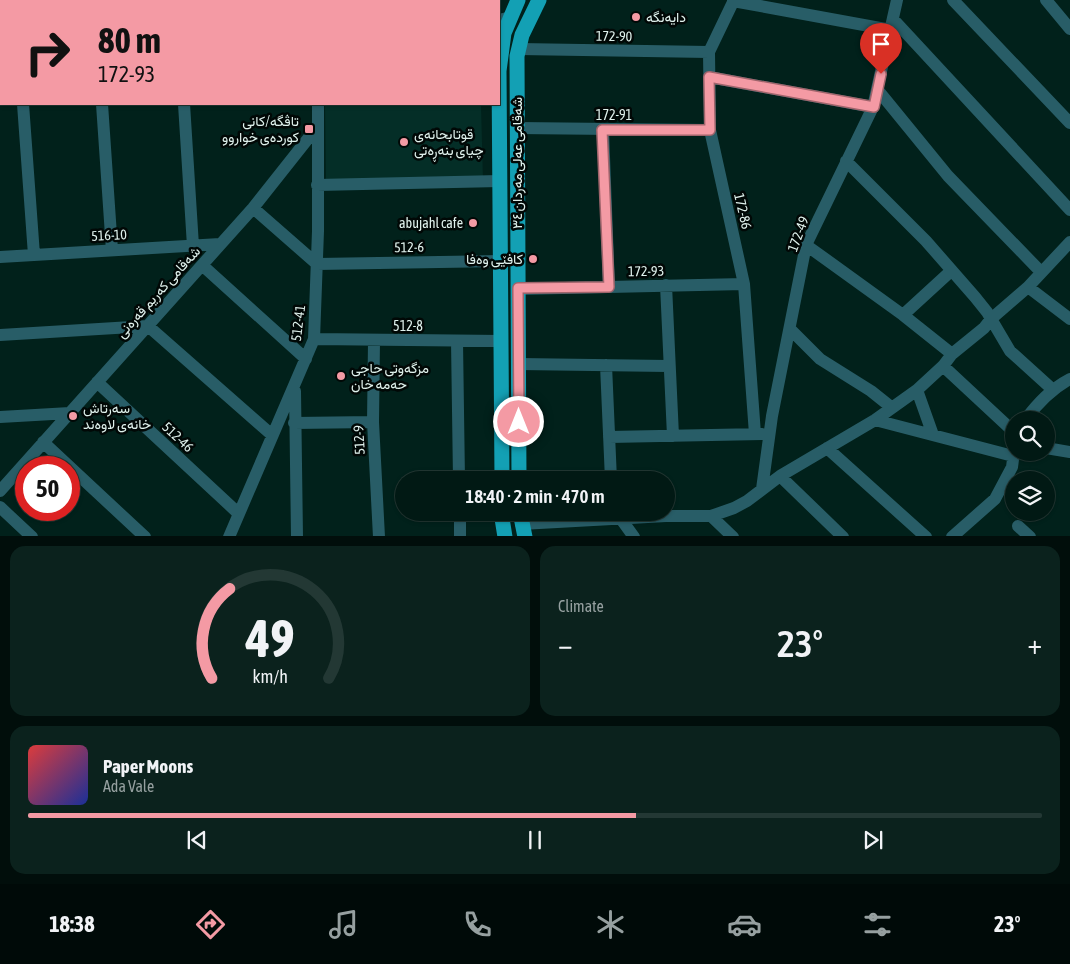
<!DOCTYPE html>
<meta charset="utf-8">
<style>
body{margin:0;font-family:"Asap Condensed",Vazirmatn,sans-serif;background:#0b221d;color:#f1f3f6;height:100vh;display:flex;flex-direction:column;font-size:19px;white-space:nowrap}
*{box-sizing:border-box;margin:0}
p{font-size:16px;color:#96a0a0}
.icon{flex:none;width:28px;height:28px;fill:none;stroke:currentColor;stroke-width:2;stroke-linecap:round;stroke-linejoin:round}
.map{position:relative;height:536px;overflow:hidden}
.details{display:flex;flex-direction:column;gap:10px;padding:10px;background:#010e0b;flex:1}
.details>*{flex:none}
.hud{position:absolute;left:0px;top:0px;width:500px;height:105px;box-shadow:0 1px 4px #0004,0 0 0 1px #233834;background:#f49aa4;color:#111;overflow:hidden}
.controls{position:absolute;left:1005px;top:411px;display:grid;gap:10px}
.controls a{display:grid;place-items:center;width:50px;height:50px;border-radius:50%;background:#011914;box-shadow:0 1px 4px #0004,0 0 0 1px #233834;font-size:25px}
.speed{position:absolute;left:15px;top:456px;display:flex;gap:10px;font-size:25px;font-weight:700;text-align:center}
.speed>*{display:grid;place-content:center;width:65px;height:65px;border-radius:50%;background:#011914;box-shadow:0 1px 4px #0004,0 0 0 1px #233834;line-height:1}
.speed .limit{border:8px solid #d22;background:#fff;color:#111}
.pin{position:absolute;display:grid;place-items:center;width:42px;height:42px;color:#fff;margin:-51px -21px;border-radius:50% 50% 50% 0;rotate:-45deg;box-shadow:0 0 5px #0007}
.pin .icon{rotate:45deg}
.me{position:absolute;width:55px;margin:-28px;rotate:0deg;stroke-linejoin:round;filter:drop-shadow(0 0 4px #0008)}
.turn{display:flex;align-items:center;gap:18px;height:105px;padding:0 15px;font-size:22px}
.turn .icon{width:65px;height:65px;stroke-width:2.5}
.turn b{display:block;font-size:35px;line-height:42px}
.big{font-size:38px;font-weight:600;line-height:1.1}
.details .widget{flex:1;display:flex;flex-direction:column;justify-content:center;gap:8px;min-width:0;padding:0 18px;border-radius:15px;background:#0b221d}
.details .dial{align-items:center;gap:0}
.dial svg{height:130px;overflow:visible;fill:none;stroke:#233834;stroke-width:7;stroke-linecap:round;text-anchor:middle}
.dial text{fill:#f1f3f6;stroke:none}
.song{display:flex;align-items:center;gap:15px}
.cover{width:60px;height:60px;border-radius:8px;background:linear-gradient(135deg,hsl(0 70% 55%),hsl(230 70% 35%))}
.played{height:5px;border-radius:2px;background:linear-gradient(90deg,#f49aa4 60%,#233834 60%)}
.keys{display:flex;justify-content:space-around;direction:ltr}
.heat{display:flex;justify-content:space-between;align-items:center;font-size:28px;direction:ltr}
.details .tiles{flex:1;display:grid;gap:10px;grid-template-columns:1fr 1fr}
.widget:last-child{grid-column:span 2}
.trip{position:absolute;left:395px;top:471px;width:280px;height:50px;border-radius:25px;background:#011914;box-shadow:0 1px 4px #0004,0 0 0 1px #233834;font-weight:600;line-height:50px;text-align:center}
.tabs{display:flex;height:80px;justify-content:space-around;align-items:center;background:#000a08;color:#96a0a0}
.tabs .icon{width:35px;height:35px}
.tabs .active{color:#f49aa4}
.tabs b{font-size:22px;color:#f1f3f6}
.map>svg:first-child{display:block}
</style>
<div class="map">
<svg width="1070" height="537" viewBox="0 0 1070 537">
<rect width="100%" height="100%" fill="#01211b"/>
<path fill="#042e27" d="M325,104H481L483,181L326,180Z"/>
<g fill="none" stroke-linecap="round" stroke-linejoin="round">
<path stroke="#285d67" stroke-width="12" d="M177,0V1
M258,0V1
M379,0V1
M734,0L709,52L710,130L744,284L755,434
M953,0L1070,123
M1046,0L1070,29
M733,1L891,30
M893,19L1070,210
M499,20L511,17
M0,47H1
M519,49L709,52
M709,77L873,107
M877,89L948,176L1041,272
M23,104L34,255
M102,104L112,250
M184,104L193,246
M517,128L710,130
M603,130L609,287
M846,161L926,241L975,297L987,312L1010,351L1052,389
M317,185L500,181
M253,208L317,264L501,261
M806,245L903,315L951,271
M0,257L220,244
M202,265L306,359
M666,285L673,436
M1028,287L1070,319
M518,289L744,284
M903,315L952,354
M790,329L820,359L871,391L891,407
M0,335L148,326L272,435
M314,339L502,341
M374,341L373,422L379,537
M457,341L459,480
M519,364L668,366
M606,365L611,480
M943,366L1014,432
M97,382L238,513
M917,390L933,435
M295,391L297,537
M0,417L70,413
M875,420L1013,456
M1025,420C1038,403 1051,389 1070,379
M294,423L373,422
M609,437L762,434
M43,442L145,537
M827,448L926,537
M1046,448L1070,452
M780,476L843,537
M762,489L772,416L806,245L873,107L897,0
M0,491L253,208L318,126V104
M0,507L32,537
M460,512V537
M711,516L733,537
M621,519L634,537
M521,524L666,516H711L734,508L747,501L780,476L875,420L917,390L943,366L952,354L984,328L991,319L1028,287L1070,242
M1018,526L1030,537
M229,537L314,339L318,231V126
M952,537L995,499L1012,467L1014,452"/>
<path stroke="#13a0b4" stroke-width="15" d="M502,480L499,71L504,33L518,0
M519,480L517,56L522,35L539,0
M501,512L505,537
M520,512L525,537"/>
</g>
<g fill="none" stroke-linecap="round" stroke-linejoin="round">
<defs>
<path id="route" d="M519,422L518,288L609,287L602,130H710L709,77L874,107L881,74"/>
</defs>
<use href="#route" stroke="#9f646b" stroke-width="12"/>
<use href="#route" stroke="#f49aa4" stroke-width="9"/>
</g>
<g fill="#f49aa4" stroke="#010806" stroke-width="2">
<circle cx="636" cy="17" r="5"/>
<rect x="304" y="124" width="10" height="10" rx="2.5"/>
<circle cx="404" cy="142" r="5"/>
<circle cx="473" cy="223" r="5"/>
<circle cx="533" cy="259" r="5"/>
<circle cx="341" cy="376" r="5"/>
<circle cx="73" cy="416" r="5"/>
</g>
<g text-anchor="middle" stroke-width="5" stroke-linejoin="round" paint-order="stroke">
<g font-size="14" fill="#e0f2ed" stroke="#010806" text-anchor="start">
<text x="646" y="22">دایەنگە</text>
<text x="299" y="126" text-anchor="end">تاڤگە/کانی<tspan x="299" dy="16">کوردەی خواروو</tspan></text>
<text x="414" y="139">قوتابحانەی<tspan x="414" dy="16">چیای بنەڕەتی</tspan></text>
<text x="463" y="228" text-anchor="end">abujahl cafe</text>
<text x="523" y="264" text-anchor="end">کافێی وەفا</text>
<text x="351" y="373">مزگەوتی حاجی<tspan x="351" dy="16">حەمە خان</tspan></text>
<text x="83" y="413">سەرتاش<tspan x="83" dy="16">خانەی لاوەند</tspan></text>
</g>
<g font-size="14" fill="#e0f2ed" stroke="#010806">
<text transform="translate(614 36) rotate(1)" y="5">172-90</text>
<text x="614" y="120">172-91</text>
<text transform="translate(517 163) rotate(-90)" y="5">شەقامی عەلی مەردان ٣٤</text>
<text transform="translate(743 211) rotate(77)" y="5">172-86</text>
<text transform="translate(798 234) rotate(-70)" y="5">172-49</text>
<text transform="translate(109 235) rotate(-3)" y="5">516-10</text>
<text transform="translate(409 247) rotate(-1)" y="5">512-6</text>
<text transform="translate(646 271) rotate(-1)" y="5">172-93</text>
<text transform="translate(158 292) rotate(-48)" y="5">شەقامی کەریم قەرەنی</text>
<text transform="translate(298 323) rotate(-83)" y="5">512-41</text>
<text x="408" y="331">512-8</text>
<text transform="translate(178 437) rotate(43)" y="5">512-46</text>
<text transform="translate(359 440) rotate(-93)" y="5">512-9</text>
</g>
</g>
</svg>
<div class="controls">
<a><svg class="icon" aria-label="search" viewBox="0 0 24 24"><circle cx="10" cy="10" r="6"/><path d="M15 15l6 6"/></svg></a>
<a><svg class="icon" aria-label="layers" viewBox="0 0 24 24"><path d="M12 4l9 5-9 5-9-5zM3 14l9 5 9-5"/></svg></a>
</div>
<div class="speed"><div class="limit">50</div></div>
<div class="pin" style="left:881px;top:74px;background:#d93025"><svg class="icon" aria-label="arrive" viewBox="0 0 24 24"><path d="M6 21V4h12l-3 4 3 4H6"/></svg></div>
<svg class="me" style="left:519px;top:422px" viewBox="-20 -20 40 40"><circle r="17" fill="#f49aa4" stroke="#fff" stroke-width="3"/><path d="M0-11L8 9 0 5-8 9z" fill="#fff"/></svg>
<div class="trip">18:40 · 2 min · 470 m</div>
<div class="hud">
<div class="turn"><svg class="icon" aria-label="right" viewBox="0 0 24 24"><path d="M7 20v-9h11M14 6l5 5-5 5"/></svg><div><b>80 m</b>172-93</div></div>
</div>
</div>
<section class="details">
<div class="tiles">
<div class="widget dial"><svg viewBox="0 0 100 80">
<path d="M14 69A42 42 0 1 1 86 69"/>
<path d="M14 69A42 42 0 0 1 25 14" stroke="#f49aa4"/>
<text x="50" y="56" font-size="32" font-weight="700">49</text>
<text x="50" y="72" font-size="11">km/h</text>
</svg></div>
<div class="widget"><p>Climate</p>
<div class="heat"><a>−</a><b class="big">23°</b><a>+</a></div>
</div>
<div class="widget">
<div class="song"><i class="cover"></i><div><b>Paper Moons</b><p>Ada Vale</p></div></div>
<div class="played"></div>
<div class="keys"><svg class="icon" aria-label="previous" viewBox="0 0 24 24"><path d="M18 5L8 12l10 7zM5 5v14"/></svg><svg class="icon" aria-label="pause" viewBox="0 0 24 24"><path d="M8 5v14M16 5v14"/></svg><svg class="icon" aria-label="next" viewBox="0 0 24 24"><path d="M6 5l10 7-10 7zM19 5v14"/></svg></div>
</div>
</div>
</section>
<nav class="tabs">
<b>18:38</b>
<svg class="icon active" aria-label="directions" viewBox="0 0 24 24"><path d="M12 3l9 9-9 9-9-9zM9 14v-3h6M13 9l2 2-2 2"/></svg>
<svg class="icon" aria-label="music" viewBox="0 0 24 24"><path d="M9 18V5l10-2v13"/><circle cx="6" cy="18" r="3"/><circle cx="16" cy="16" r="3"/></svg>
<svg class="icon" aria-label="phone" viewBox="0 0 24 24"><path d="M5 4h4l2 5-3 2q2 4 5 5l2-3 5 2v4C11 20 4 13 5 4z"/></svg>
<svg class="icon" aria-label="climate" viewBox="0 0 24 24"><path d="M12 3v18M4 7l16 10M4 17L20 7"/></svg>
<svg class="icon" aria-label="car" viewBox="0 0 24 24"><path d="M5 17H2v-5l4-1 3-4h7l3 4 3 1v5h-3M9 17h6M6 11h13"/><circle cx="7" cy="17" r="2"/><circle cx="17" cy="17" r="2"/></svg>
<svg class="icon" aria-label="filters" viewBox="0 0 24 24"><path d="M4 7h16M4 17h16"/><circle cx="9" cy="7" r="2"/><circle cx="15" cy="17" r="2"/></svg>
<b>23°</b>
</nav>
